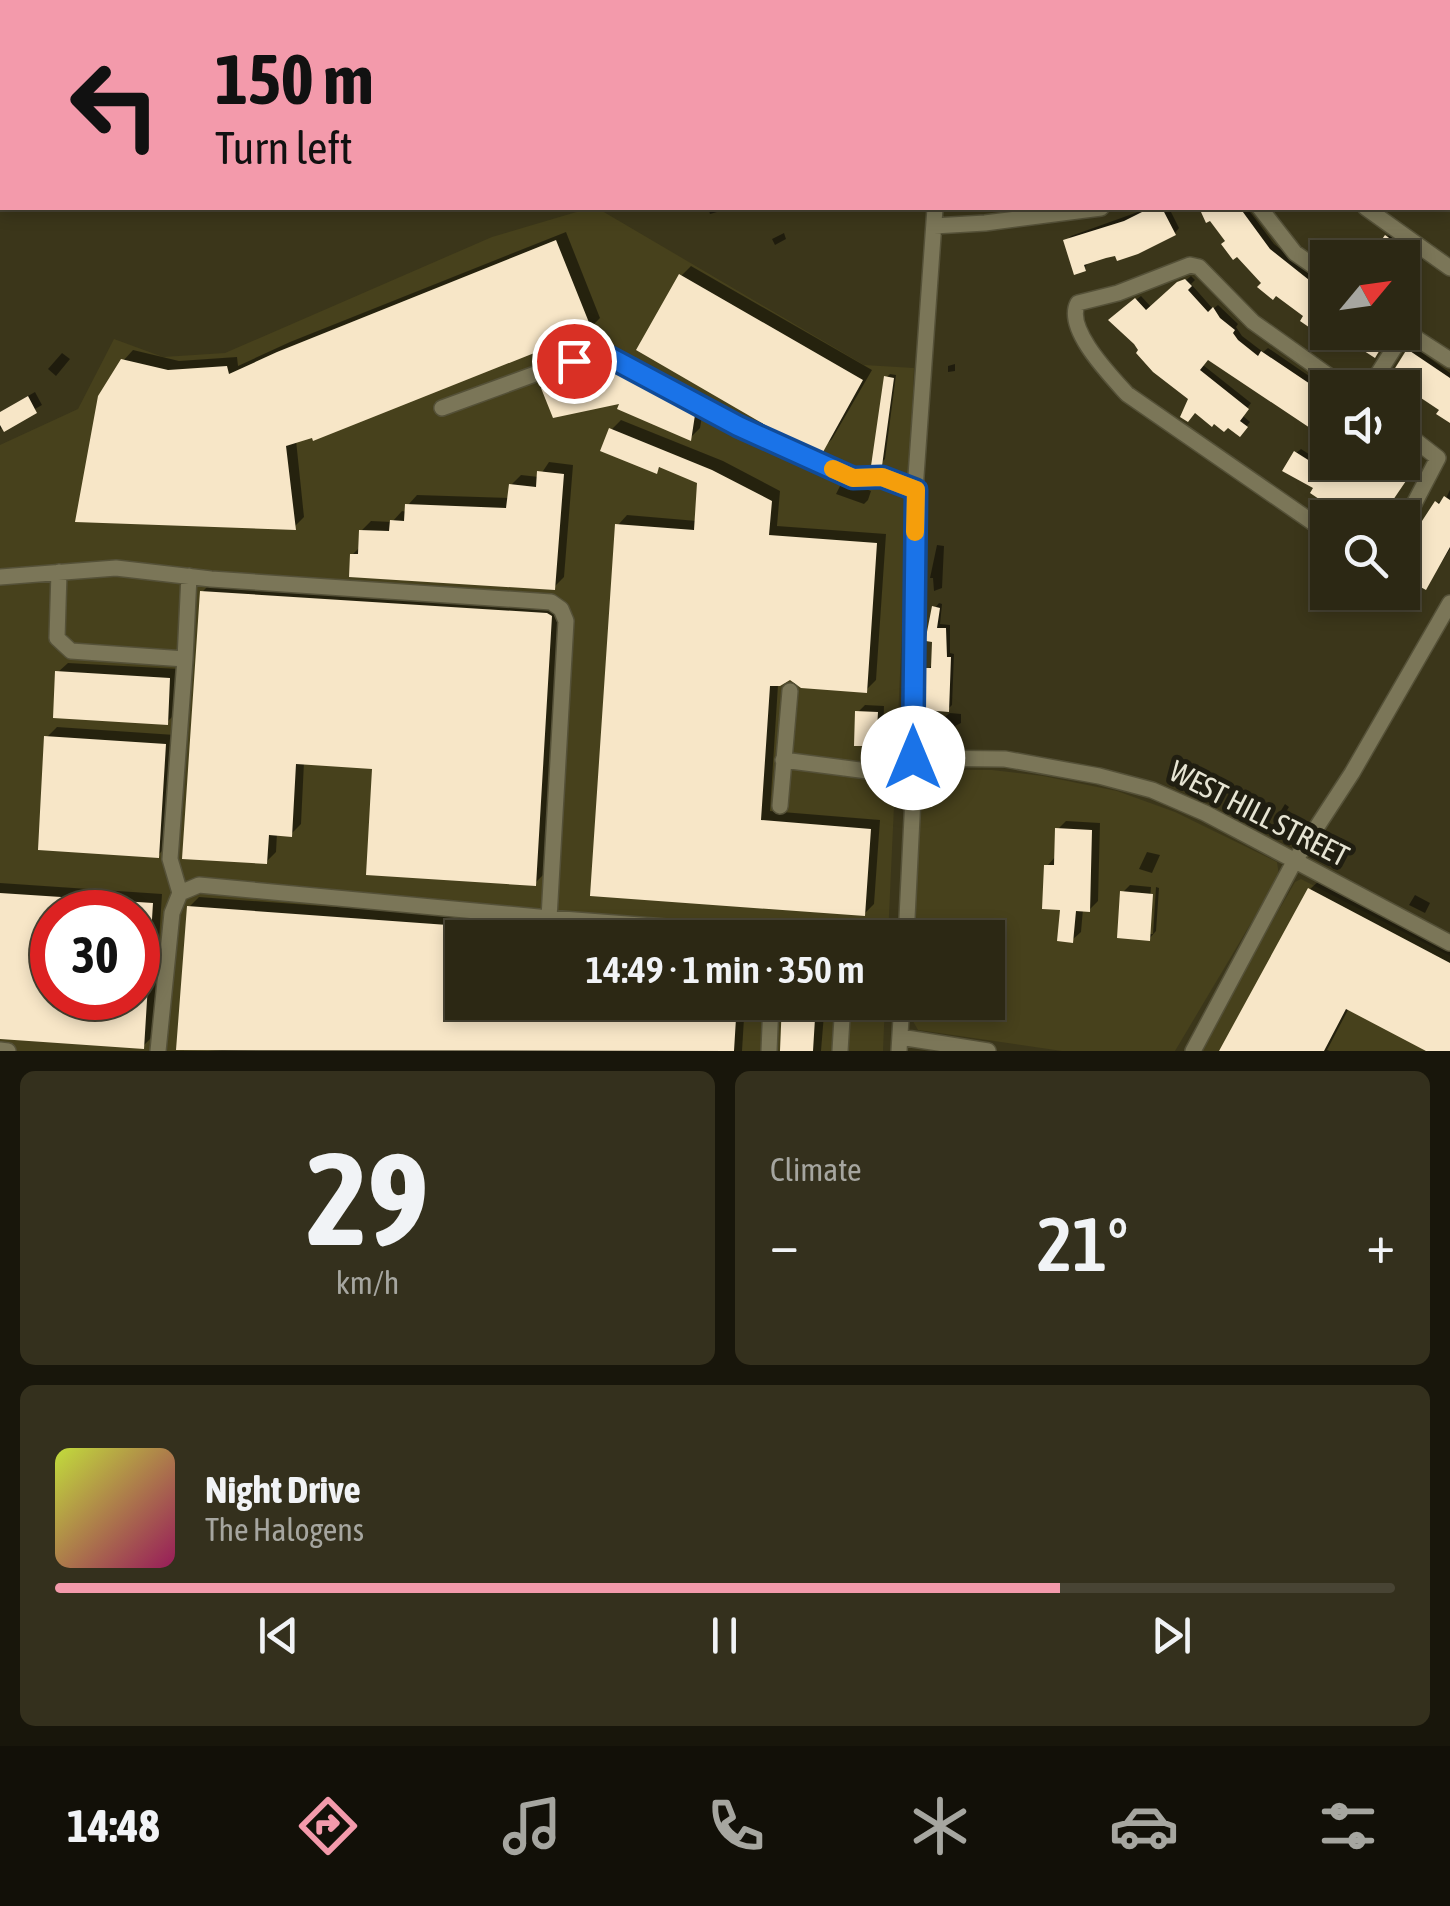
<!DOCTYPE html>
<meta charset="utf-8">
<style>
body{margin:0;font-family:"Asap Condensed",sans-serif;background:#34301d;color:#f1f3f6;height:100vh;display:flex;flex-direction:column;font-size:38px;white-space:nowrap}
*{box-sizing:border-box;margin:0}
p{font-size:32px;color:#a6a6a0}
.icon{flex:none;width:55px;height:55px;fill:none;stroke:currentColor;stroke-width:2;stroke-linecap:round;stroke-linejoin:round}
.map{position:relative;height:1051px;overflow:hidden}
.side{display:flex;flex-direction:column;gap:20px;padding:20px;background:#18160b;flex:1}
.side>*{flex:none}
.banner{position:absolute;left:0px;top:0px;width:1450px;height:210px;box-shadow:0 5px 15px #0003,0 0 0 2px #484434;background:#f39aab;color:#111;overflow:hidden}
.needle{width:65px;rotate:61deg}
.controls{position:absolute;left:1310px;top:240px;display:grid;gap:20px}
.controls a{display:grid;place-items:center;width:110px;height:110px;border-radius:0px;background:#2c2814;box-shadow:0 5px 15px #0003,0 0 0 2px #484434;font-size:50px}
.speed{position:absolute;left:30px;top:890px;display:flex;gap:20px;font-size:50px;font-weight:700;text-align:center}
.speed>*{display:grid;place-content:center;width:130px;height:130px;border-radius:50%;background:#2c2814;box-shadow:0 5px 15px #0003,0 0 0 2px #484434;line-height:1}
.speed .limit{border:15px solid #d22;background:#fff;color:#111}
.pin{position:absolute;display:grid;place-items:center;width:85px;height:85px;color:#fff;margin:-42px;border:5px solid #fff;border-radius:50%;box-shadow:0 2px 10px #0007}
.me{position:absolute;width:110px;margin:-55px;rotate:0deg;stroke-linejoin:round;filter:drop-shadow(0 0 8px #0008)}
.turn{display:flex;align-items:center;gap:35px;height:210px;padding:0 50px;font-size:45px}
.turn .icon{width:130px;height:130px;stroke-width:2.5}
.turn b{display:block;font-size:70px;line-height:85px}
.big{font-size:75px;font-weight:600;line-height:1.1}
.side .card{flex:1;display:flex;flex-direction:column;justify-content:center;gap:15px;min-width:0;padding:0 35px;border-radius:15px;background:#34301d}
.side .dial{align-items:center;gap:0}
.dial b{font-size:130px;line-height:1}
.song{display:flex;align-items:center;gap:30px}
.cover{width:120px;height:120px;border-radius:15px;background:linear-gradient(135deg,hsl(70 70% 55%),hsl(330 70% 35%))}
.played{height:10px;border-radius:5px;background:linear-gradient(90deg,#f39aab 75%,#484434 75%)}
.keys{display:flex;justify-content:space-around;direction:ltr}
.heat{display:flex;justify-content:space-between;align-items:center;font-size:55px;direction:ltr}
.side .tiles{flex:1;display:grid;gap:20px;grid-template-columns:1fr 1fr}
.card:last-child{grid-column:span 2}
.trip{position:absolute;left:445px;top:920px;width:560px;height:100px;border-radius:0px;background:#2c2814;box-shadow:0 5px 15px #0003,0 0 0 2px #484434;font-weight:600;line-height:100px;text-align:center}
.tabs{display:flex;height:160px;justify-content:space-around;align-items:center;background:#121008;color:#a6a6a0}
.tabs .icon{width:70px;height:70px}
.tabs .active{color:#f39aab}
.tabs b{font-size:45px;color:#f1f3f6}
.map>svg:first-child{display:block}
</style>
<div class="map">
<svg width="1450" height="1051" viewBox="0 0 1450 1051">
<rect width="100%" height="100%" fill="#3b361a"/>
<path fill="#47411c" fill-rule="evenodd" d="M590,208H597L864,365L914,368L888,937L462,938V1002L885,1003L883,1051H0V445L78,409L114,339L163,357L225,353L492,237ZM52,912H138V998H52Z
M933,770H992L1043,776L1117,791L1175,812L1277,862L1279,876L1175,1051H1062L918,1030L910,1016V1003L988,1002V938L913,937L920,779Z
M1301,879L1450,956V1051H1198L1295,882Z"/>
<path fill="#0007" fill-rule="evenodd" d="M632,0H891V1L628,2Z
M976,0H1009V2H974Z
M1375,0H1438L1370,2Z
M2,32V138L0,133Z
M708,208H731L710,214Z
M1149,208H1169L1179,228L1175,233L1089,261L1084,269L1066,241L1071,236Z
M1201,208H1247L1274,244L1328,288V330L1264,283L1211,218L1207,220Z
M1393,231L1426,255L1402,290V258L1387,237Z
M566,232L600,318L590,328L296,440L304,517L294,527L123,361L133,350L179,361L237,357L238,366L290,342Z
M784,233L786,239L775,245L772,239Z
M691,266L872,370L832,439L822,449L681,276Z
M1191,276L1195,280L1191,284L1213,309L1218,305L1238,324L1236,327L1242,336L1263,352L1268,348L1328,389V441L1319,435L1321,432L1208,357L1203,365L1251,403L1242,415L1250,422L1240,434L1195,410L1191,399L1141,351L1115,316L1141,296L1152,308Z
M1413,346L1450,373V420L1409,351Z
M62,353L70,359L56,376L48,369Z
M613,357L704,405L700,428L690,438L623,401L544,389L554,379Z
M955,364V371L948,372V366Z
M890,374L896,375L885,459L881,463L886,378Z
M35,392L42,405L0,429V412Z
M621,420L723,461L780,491L777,526L886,534L876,680L866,690L790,677L778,685L770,811L880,820L874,904L864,914L593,894L618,525L627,515L697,521L700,482L661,466L656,471L611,430Z
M1328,444V462H1402V447L1414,455L1419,451L1423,454L1397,493L1351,509L1316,488L1296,453L1301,449L1318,460Z
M549,462L573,465L564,577L554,587L352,555L361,546V531L371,521L392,522L402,511L407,512L408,505L417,495L510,498L511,485L521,475L539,477Z
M843,480L871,491L868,500L864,504L836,494Z
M1450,490V549L1426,587L1402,572V561L1407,556L1411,558L1437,503L1446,498Z
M937,545L944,546L942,588L934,591L933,578H930Z
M212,582L560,606L545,873L535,883L375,767L304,762L301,824L291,834L277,833L276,852L266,862L202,592Z
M939,603L942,604L940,624L950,625V653L954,654L952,705L948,709L928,669L933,664L935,608Z
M68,663L179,669L177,712L167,722L58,672Z
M865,705L884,706L883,737L875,744L858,712Z
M950,713L961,714V723L955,726L951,738L944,737L946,716Z
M57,727L175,735L168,845L158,855L47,737Z
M943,772L950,775L937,796L930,793Z
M1285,804L1289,807L1281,820L1277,817Z
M1066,821L1100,823L1098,901L1089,910L1083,909L1081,932L1072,940L1047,866L1056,856L1058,829Z
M1147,852L1160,855L1152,873L1139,869Z
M1320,880L1450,948V1051H1432L1349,1008L1327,1050L1330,1051H1222L1310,889Z
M0,883L162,894L153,1036L143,1046L0,1036ZM52,912H138V998H52Z
M1130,885L1151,887L1148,934H1153L1156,887L1159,888L1156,931L1149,939L1123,892Z
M1415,895L1430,903L1425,913L1409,905Z
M199,897L750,937L462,938V1002H745L742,1051H222L179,1048L189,907Z
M787,1002H825L821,1051H783Z"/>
<path fill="#f7e6c7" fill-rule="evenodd" d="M1150,208H1162L1176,235L1138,254L1117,261L1115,256L1106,258L1084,265L1086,271L1074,275L1063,240L1124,221Z
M1210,208H1240L1270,249L1328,295V333L1319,327L1316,332L1300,321L1303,316L1276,296L1273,300L1257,287L1261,283L1237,257L1233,260L1221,244L1225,241L1210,221L1206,223L1201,212Z
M1385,235L1422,262L1402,291V258H1395L1378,245Z
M556,240L592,330L313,441L312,438L286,446L296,530L75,522L98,396L121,359L168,370L227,366L229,374L277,352Z
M679,274L863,380L823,452L772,429L636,350Z
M1185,279L1192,286L1188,290L1208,312L1213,307L1220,318L1235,330L1233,333L1238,340L1258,356L1261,351L1328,396V440L1208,360L1200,370L1249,409L1240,421L1248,427L1240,437L1228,428L1224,432L1214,424L1212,427L1195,413L1188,422L1180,417L1188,399L1153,372L1136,353L1138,350L1134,344L1108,320L1135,298L1146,310L1177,282Z
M1352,332H1379L1387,338L1375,358L1347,340Z
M1407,349L1450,378V423L1436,414L1439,410L1421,398L1419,402L1402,391V388L1387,381Z
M601,366L695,415L691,441L617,409L619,404L553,418L541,388Z
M884,376L894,378L882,466H871Z
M28,396L37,413L4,432L0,425V412Z
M609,428L712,470L772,501L769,535L877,543L867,693L801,688L790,680L780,686H770L761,820L871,829L865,916L590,896L615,524L694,530L697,483L659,467L657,474L600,451Z
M1294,451L1313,463L1320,452L1328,457V462H1402V454L1409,459L1412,454L1421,459L1393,500L1385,518H1344L1348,510L1328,498L1325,503L1310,493L1313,488L1282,471Z
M537,471L564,474L555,590L349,577L350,554H358L359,530L389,531L390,520L404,521L405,504L506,508L509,484L536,487Z
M1444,496L1450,500V547L1426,590L1402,577V565L1421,534L1417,531L1422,521L1435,501L1439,504Z
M200,591L547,613L552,616L536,886L366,875L372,769L296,764L292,837L269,835L267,864L182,859Z
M932,606L940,608L937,628H946L947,657H951L949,712L925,710L926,668H931L932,642L926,641V637Z
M55,671L170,678L168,725L53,718Z
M855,711L878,712L876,746H854Z
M44,736L166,744L159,858L38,850Z
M1055,828L1092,830L1090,912L1076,911L1073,943L1057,941L1060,910L1042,909L1044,865H1054Z
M1308,888L1450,963V1051H1426L1346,1009L1324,1051H1219Z
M1120,891L1153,894L1150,941L1117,938Z
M0,893L153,903L144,1049L0,1039ZM52,912H138V998H52Z
M187,906L516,930L515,938H462V1002H737L734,1051L176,1050Z
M782,1002H816L813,1051H780Z"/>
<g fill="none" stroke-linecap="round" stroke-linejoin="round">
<defs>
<path id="minor" d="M12,0L14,2
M163,0L165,2
M397,2L404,0
M445,2L453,0
M942,2L954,0
M1020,2V0
M1341,2L1346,0
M1448,32L1450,31
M1448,136L1450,135
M0,175L2,176
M1260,208L1295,253L1328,276
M1366,208L1450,268
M934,226L985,223L1101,208
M1402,329L1450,360
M1369,388L1405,331
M442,408L598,351L739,426L853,478L883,477L915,490
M1402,430L1438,458L1402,527
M1328,533L1127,394C1110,375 1064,328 1078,303L1118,293L1190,265L1199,267L1253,322L1346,388
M59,572L57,638L71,651L185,659L170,859L180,893
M0,577L116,568L211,579L551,602L561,609L566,621L549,918
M185,659L189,576
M913,758L1005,759L1099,776L1152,790L1205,813L1450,943
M783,760L914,777
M780,806L790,691
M906,938L914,777L915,490L935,208
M900,1037L988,1051
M0,1050L8,1051
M158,1051L172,913L180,893L199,885L549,918L809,938
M769,1051L771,1002
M840,1051L843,1002
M899,1051L902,1002
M1193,1051L1294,862L1352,773L1450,603"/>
</defs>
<use href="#minor" stroke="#555138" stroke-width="18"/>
<use href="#minor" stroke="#7b7658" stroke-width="15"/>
</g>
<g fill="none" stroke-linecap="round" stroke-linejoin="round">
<defs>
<path id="route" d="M574,361L598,351L738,426L853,478L882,477L916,490L913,758"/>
</defs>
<use href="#route" stroke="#114b97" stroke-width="25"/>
<use href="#route" stroke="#1a73e8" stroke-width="18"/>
<path stroke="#f59e0b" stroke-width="18" d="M833,469L853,478L882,477L916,490L915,532"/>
</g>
<g text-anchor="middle" stroke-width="10" stroke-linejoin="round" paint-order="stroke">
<g font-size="30" fill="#e6e4d3" stroke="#201e11">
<text transform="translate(1259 814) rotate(27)" y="10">WEST HILL STREET</text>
</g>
</g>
</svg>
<div class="controls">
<a><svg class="needle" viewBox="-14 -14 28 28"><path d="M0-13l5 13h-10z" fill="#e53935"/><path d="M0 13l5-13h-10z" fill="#a6a6a0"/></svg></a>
<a><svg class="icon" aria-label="sound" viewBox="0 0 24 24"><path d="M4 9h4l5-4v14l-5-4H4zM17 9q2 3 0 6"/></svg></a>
<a><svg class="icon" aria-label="search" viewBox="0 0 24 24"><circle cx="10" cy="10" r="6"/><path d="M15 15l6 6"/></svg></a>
</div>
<div class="speed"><div class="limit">30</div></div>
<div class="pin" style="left:574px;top:361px;background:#d93025"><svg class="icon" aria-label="arrive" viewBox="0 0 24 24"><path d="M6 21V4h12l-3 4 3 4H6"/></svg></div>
<svg class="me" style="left:913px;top:758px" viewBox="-20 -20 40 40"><circle r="19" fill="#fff"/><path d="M0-13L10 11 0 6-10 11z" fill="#1a73e8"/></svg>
<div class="trip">14:49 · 1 min · 350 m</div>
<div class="banner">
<div class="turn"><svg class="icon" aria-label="left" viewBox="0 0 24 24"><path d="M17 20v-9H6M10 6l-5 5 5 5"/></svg><div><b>150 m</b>Turn left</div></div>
</div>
</div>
<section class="side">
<div class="tiles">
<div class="card dial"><b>29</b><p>km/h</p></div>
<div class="card"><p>Climate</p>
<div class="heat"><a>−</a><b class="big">21°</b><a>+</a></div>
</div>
<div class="card">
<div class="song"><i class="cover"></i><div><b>Night Drive</b><p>The Halogens</p></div></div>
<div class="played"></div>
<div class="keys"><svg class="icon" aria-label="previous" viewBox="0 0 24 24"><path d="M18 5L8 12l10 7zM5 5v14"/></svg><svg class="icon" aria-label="pause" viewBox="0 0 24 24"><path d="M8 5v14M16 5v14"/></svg><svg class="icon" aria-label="next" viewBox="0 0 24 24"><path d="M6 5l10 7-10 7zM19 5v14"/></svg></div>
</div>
</div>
</section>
<nav class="tabs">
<b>14:48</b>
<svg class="icon active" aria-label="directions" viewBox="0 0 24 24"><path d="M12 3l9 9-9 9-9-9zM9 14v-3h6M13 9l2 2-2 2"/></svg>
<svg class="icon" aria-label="music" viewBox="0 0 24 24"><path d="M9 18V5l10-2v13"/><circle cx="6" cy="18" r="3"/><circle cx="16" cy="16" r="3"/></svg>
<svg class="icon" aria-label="phone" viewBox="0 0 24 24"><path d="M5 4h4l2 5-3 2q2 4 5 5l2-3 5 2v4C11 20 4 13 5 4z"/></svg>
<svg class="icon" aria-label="climate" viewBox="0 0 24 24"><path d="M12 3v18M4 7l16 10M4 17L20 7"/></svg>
<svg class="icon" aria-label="car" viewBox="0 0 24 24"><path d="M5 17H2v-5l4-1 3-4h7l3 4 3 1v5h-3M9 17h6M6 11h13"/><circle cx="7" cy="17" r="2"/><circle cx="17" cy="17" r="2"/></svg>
<svg class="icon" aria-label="filters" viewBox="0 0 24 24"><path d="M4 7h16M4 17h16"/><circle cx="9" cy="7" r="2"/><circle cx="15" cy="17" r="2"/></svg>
</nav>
